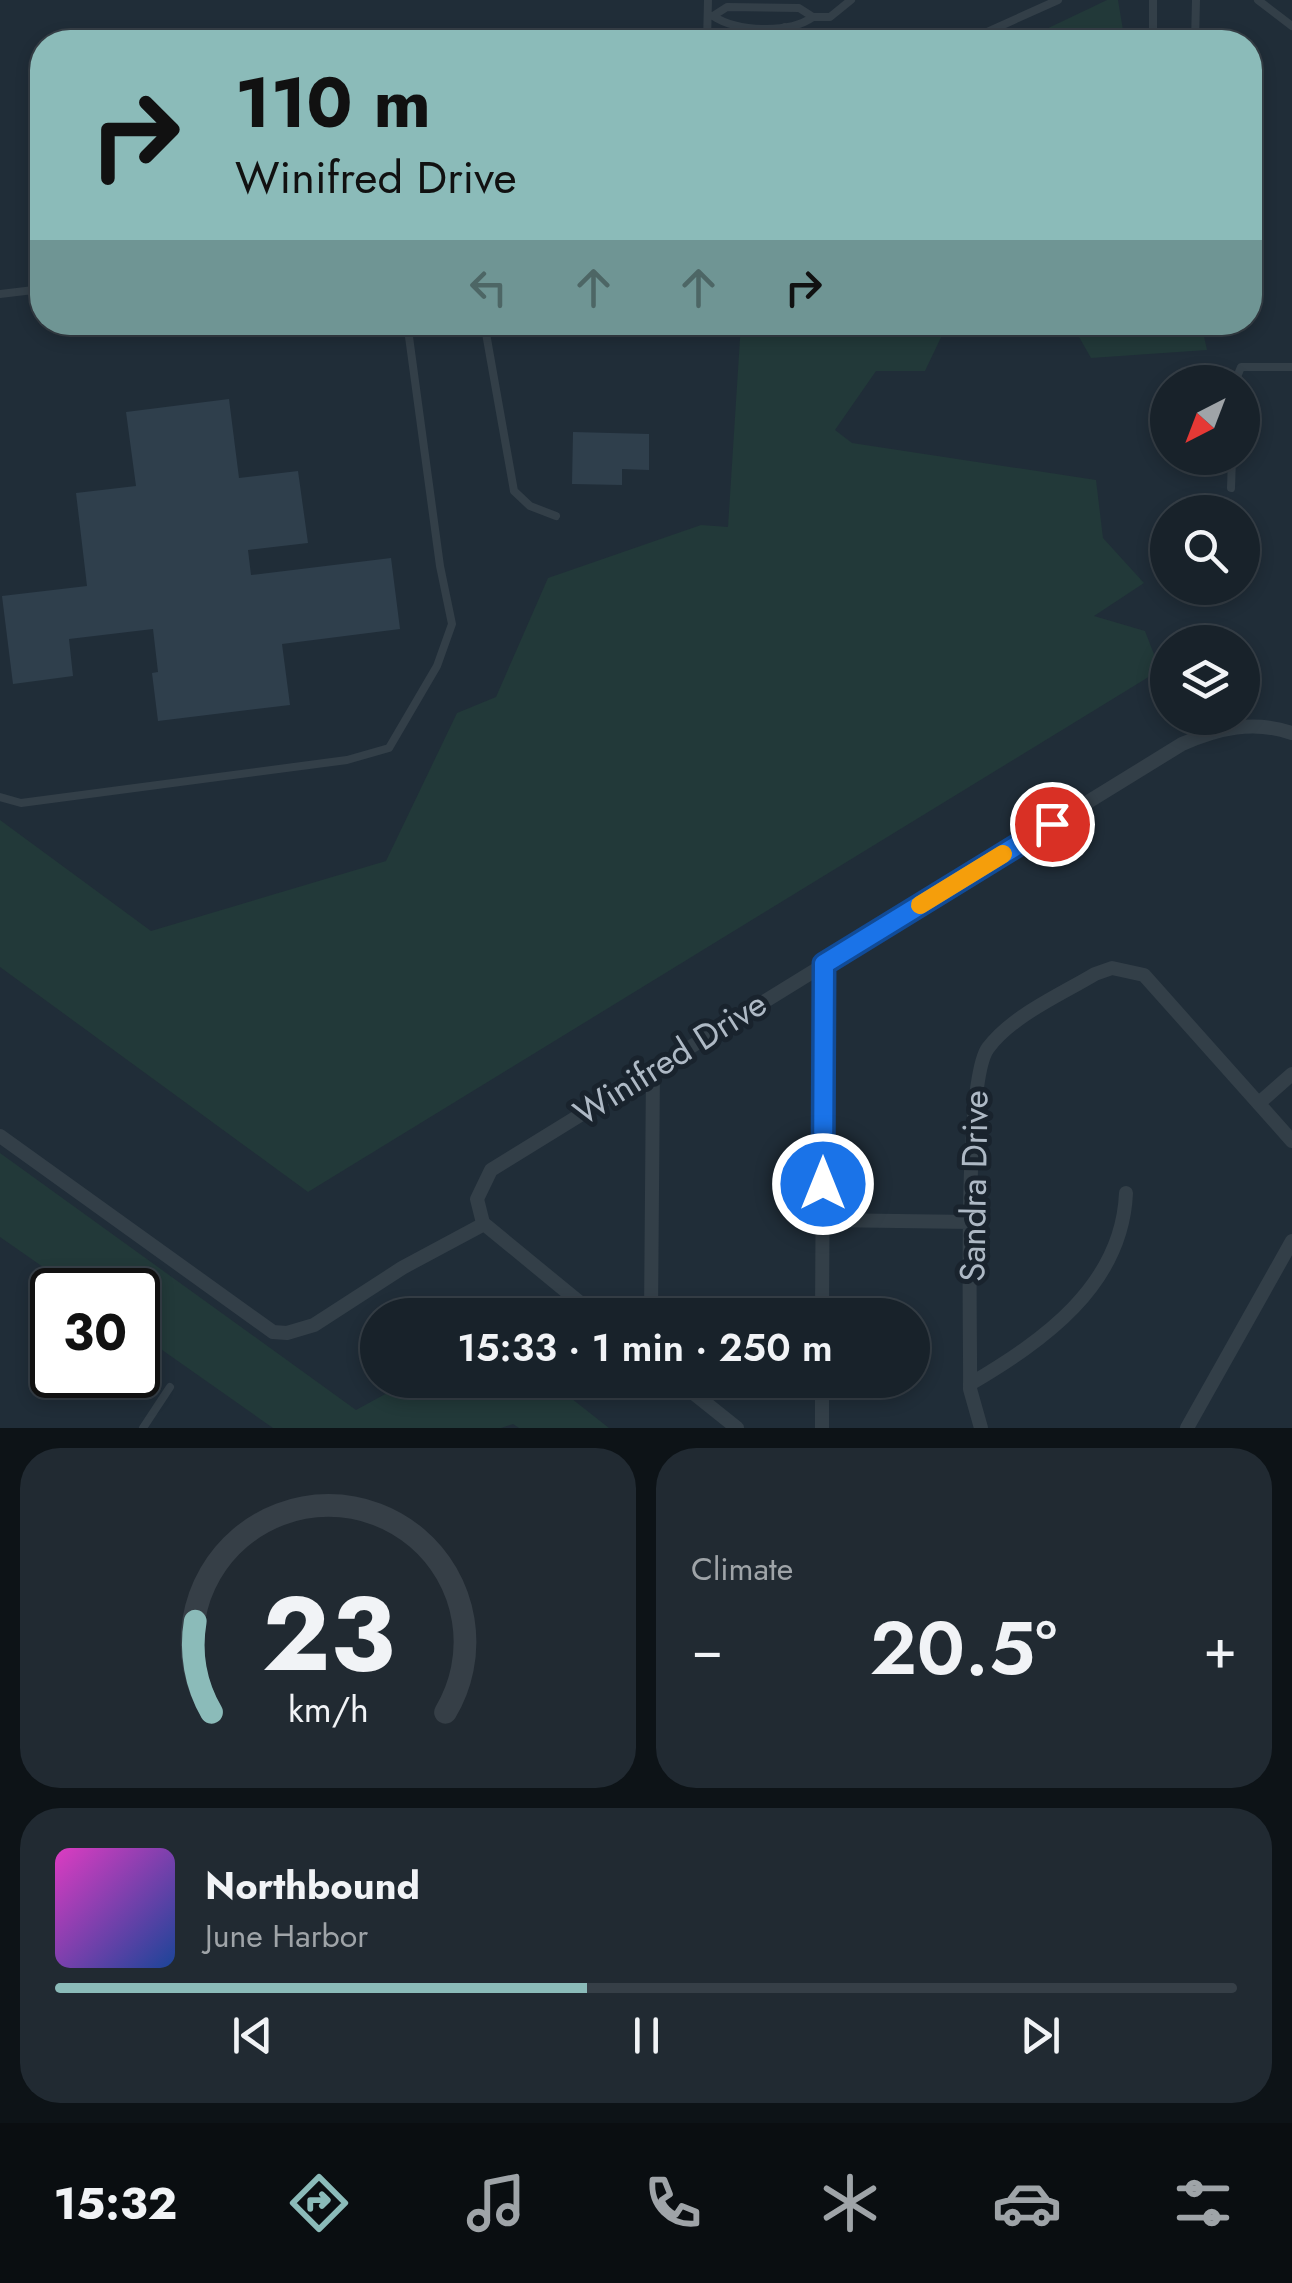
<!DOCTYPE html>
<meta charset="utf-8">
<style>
body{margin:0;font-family:Jost,sans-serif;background:#212a32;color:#f1f3f6;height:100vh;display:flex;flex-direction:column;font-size:38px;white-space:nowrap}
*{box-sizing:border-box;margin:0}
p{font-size:32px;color:#9fa4a8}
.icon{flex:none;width:55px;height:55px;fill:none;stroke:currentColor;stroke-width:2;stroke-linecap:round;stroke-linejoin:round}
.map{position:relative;height:1428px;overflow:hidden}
.drawer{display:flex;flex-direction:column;gap:20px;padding:20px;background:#0d1317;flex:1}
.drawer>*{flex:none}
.guide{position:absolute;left:30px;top:30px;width:1232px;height:305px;border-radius:40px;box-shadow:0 5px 15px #0003,0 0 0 2px #363f47;background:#8bbbb9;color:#111;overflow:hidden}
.needle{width:65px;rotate:222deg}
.buttons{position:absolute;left:1150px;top:365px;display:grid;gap:20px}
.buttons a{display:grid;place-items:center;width:110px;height:110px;border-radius:50%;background:#18222a;box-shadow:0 5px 15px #0003,0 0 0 2px #363f47;font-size:50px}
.speed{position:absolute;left:30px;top:1268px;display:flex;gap:20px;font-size:50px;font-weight:700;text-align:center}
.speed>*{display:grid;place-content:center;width:130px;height:130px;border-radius:50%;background:#18222a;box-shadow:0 5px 15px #0003,0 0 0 2px #363f47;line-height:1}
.speed .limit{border:5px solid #111;border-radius:15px;background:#fff;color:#111}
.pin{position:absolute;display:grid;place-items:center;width:85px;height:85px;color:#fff;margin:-42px;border:5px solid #fff;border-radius:50%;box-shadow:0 2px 10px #0007}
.me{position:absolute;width:110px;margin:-55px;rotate:0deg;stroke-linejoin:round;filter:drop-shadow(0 0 8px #0008)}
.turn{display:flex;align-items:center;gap:35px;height:210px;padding:0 40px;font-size:45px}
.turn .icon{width:130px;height:130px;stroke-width:2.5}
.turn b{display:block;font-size:70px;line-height:85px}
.lanes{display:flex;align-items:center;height:95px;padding:0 40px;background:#0003;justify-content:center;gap:50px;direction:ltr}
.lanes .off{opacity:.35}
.big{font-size:75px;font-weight:600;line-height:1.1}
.drawer .card{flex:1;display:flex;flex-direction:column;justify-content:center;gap:15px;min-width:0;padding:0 35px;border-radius:40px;background:#212a32}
.drawer .dial{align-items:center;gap:0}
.dial svg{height:260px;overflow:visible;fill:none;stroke:#363f47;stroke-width:7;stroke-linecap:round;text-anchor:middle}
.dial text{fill:#f1f3f6;stroke:none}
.song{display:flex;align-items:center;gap:30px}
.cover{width:120px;height:120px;border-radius:15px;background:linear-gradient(135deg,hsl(310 70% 55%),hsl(220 70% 35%))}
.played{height:10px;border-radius:5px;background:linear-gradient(90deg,#8bbbb9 45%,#363f47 45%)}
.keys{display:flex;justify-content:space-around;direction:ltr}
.heat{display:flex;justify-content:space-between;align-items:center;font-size:55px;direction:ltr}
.drawer .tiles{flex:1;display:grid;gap:20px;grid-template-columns:1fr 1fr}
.card:last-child{grid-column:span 2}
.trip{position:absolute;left:360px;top:1298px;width:570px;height:100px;border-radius:50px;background:#18222a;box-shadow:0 5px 15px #0003,0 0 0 2px #363f47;font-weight:600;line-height:100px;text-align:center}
.menu{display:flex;height:160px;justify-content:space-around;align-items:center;background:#0a0e11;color:#9fa4a8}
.menu .icon{width:70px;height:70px}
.menu .selected{color:#8bbbb9}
.menu b{font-size:45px;color:#f1f3f6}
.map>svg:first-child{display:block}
</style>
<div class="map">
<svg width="1292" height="1428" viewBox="0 0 1292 1428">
<rect width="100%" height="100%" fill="#202d38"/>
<path fill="#223939" d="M1107,0H1118L1125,42H1019Z
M741,323H961L944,331L925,371H876L835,430L852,443L1096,480L1103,538L1144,583L1094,616L1145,631L1160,670L308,1192L0,967V820L151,931L386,861L457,713L496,697L548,578L701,525L728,527Z
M1071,323H1201L1207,350L1091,358Z
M0,1153L356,1410L411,1380H548L609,1428H519L513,1424L501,1428H273L138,1333V1290H76L0,1237Z"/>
<path fill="#2f3f4c" d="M229,399L239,478L298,471L308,543L248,550L251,575L391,558L400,629L282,644L290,705L158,721L152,673L158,672L153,629L69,639L73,676L13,684L2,596L87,586L76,493L136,486L126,412Z
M573,432L649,434V470L622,469V485L572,484Z"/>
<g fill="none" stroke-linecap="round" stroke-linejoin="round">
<path stroke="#333f48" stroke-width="8" d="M1258,0L1292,26
M727,7L799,8L813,17C789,34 737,32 713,16Z
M813,17H830L851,0
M707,42L708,0
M785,42V27
M965,42L1058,0
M1153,42V0
M1195,42L1196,0
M0,294L42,289
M484,322L514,491L530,506L556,516
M1235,382L1241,367H1292
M1231,488L1232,458
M0,797L21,803L347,760L389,748L437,666L452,624L440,566L407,322
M143,1428L170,1387"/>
<path stroke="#333f48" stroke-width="14" d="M1259,1103L1292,1074
M0,1136L273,1332L287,1333L314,1325L402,1268L484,1224
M823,1220L972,1222
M595,1315L483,1223L477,1199L491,1170L1182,744C1219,728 1253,720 1292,733
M651,1315L653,1068
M822,1315L824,964
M677,1380L737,1428
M970,1384C1043,1341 1122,1286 1126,1193
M822,1428V1380
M981,1428L970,1389C971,1331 963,1082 988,1048C1013,1015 1060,995 1095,974L1112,968L1144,975L1292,1141
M1187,1428L1292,1241"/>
</g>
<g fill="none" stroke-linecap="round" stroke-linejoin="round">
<defs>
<path id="route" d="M823,1184L824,964L1052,824"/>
</defs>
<use href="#route" stroke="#114b97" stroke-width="25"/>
<use href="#route" stroke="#1a73e8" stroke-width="18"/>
<path stroke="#f59e0b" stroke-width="18" d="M920,905L1003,854"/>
</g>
<g text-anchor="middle" stroke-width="10" stroke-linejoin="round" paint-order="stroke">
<g font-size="35" fill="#aeb9c5" stroke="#19232d">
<text transform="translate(670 1058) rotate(-32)" y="12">Winifred Drive</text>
<text transform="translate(974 1186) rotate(-89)" y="12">Sandra Drive</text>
</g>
</g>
</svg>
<div class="buttons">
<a><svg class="needle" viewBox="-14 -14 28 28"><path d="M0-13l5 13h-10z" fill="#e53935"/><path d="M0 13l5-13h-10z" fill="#9fa4a8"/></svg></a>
<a><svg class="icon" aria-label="search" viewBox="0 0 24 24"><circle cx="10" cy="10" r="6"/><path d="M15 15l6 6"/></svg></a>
<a><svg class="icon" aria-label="layers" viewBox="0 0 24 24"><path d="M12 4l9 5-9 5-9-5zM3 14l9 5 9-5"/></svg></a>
</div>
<div class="speed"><div class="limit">30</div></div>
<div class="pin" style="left:1052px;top:824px;background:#d93025"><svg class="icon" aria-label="arrive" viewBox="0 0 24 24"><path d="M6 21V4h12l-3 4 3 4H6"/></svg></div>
<svg class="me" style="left:823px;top:1184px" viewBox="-20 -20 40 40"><circle r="17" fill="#1a73e8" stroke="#fff" stroke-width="3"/><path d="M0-11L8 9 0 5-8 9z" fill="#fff"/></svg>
<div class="trip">15:33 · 1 min · 250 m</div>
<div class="guide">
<div class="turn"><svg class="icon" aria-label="right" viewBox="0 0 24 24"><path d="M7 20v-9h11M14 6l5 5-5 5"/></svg><div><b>110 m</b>Winifred Drive</div></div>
<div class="lanes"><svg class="icon off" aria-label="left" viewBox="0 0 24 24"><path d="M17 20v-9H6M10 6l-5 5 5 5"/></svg><svg class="icon off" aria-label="ahead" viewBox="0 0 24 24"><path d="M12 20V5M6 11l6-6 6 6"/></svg><svg class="icon off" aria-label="ahead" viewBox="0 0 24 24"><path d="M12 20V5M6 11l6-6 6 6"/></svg><svg class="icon" aria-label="right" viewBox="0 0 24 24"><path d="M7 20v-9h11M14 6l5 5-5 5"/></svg></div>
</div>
</div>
<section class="drawer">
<div class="tiles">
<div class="card dial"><svg viewBox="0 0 100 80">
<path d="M14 69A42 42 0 1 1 86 69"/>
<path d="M14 69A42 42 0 0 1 9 41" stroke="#8bbbb9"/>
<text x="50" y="56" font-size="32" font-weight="700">23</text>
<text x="50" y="72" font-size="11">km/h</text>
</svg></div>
<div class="card"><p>Climate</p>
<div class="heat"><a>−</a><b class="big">20.5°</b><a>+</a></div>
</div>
<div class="card">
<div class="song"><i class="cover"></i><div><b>Northbound</b><p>June Harbor</p></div></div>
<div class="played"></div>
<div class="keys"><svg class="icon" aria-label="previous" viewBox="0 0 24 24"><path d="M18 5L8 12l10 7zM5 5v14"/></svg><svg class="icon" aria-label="pause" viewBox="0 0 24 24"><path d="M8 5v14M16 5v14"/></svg><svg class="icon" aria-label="next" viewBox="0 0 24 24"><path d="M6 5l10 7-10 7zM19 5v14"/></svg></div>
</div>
</div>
</section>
<nav class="menu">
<b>15:32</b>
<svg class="icon selected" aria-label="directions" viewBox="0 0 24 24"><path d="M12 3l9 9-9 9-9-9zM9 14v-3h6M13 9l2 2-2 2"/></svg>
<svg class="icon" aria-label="music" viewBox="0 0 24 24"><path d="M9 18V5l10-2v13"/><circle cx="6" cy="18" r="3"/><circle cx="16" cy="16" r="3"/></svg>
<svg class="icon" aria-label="phone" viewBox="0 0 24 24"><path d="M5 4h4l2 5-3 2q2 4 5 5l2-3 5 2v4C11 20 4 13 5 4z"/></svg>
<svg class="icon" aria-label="climate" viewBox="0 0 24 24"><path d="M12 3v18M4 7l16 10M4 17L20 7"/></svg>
<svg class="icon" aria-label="car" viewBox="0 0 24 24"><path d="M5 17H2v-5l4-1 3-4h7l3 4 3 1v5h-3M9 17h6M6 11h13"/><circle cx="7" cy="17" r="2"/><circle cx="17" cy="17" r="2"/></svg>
<svg class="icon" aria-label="filters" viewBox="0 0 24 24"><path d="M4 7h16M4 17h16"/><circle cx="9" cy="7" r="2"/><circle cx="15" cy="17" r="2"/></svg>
</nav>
